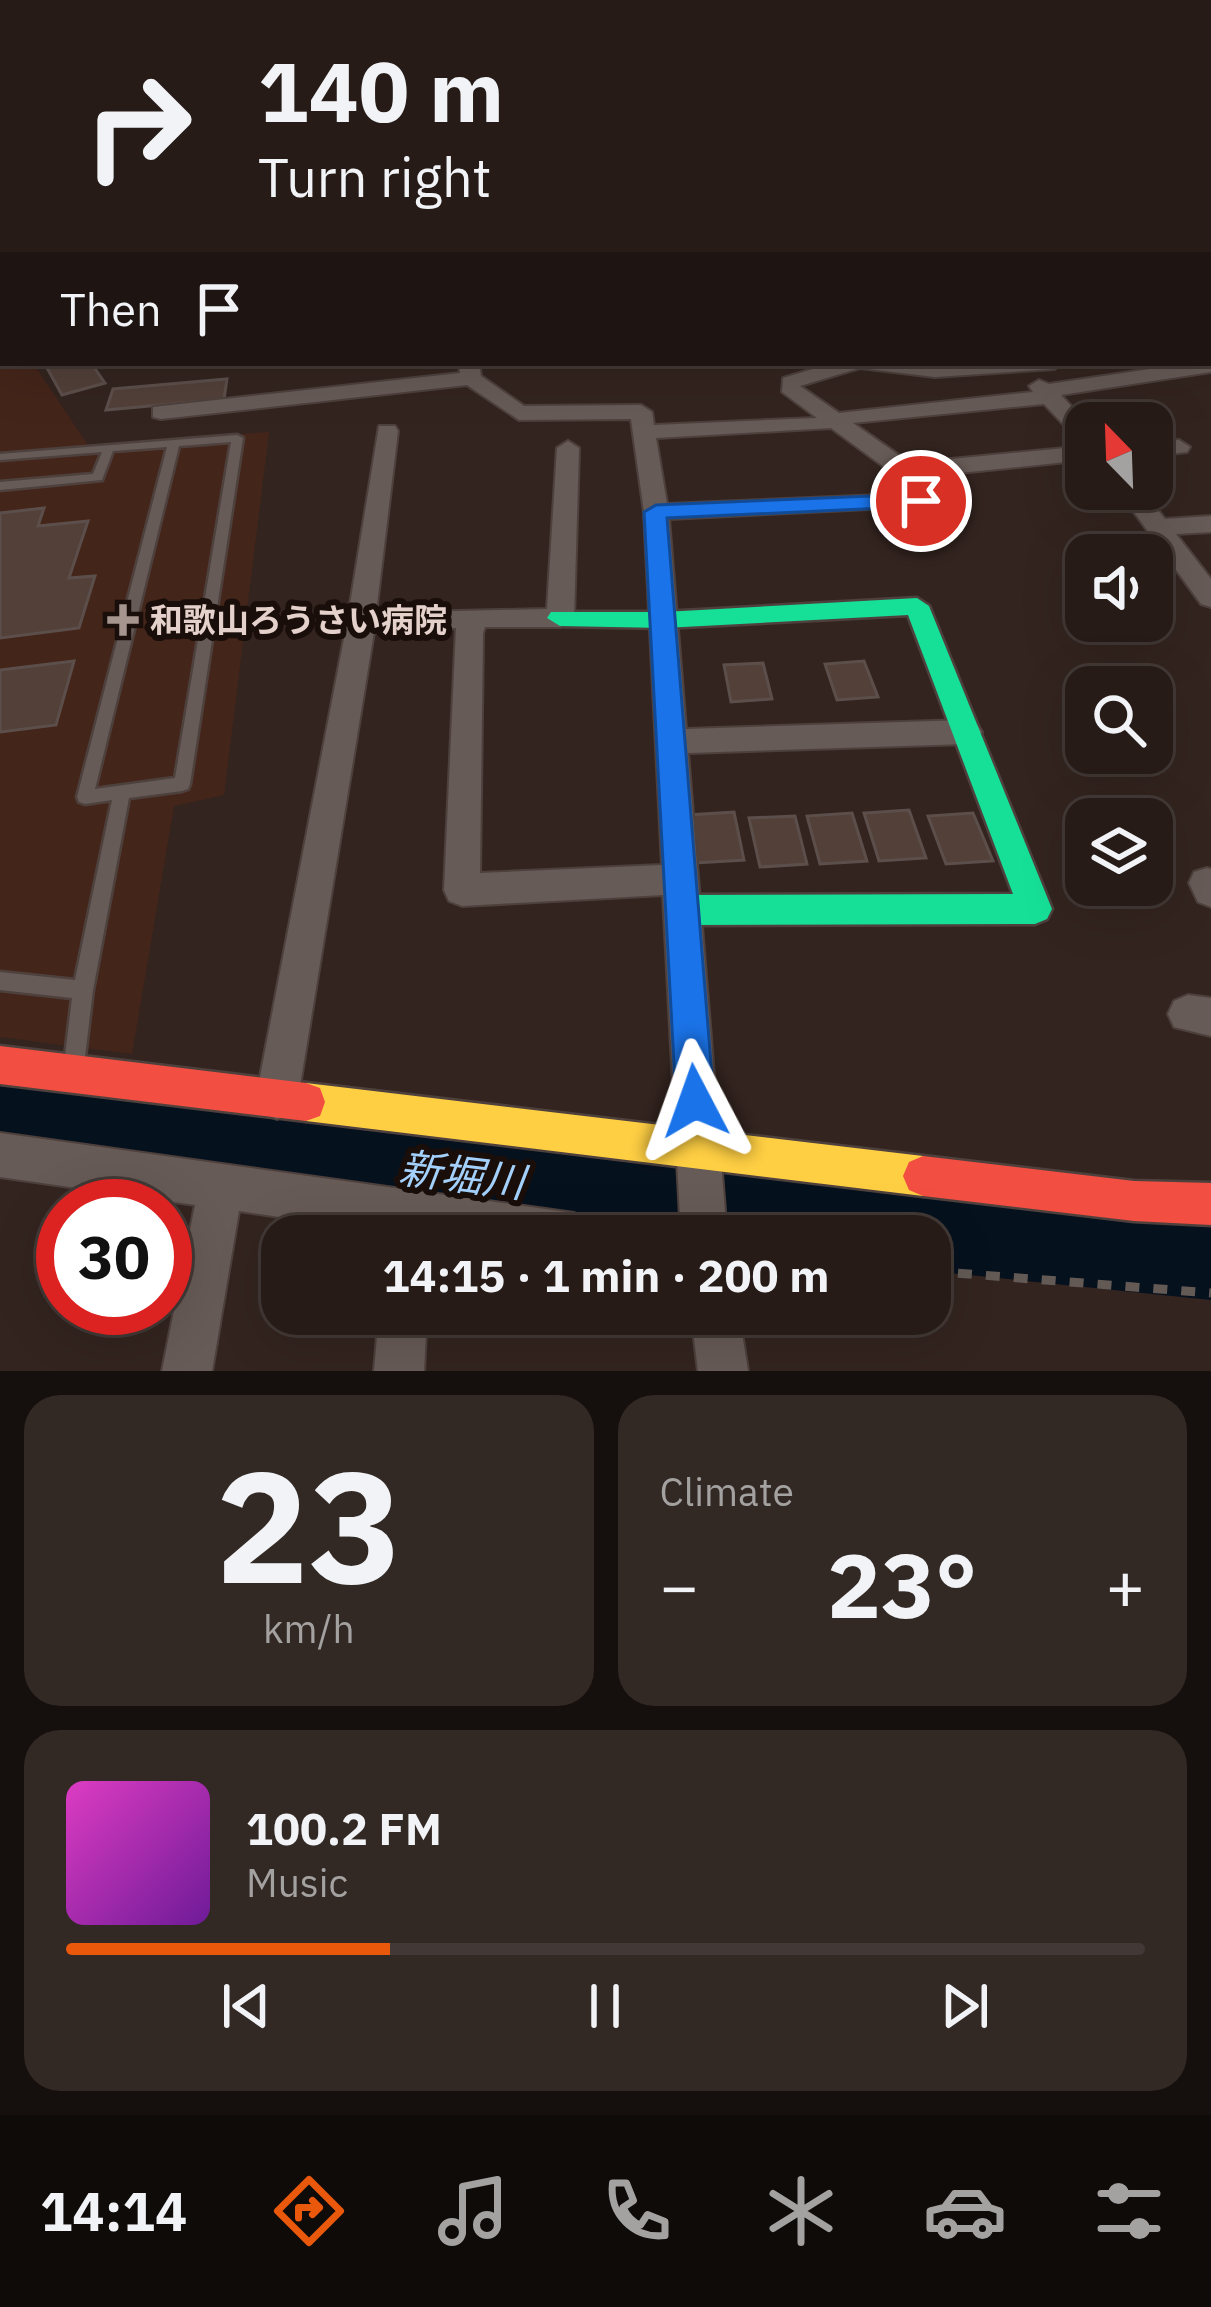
<!DOCTYPE html>
<meta charset="utf-8">
<style>
body{margin:0;font-family:"IBM Plex Sans","Noto Sans JP",sans-serif;background:#322824;color:#f1f3f6;height:100vh;display:flex;flex-direction:column;font-size:45px;white-space:nowrap}
*{box-sizing:border-box;margin:0}
p{font-size:39px;color:#a4a1a1}
.icon{flex:none;width:66px;height:66px;fill:none;stroke:currentColor;stroke-width:2;stroke-linecap:round;stroke-linejoin:round}
.map{position:relative;height:1371px;overflow:hidden}
.side{display:flex;flex-direction:column;gap:24px;padding:24px;background:#150f0d;flex:1}
.side>*{flex:none}
.top-card{position:absolute;left:0px;top:0px;width:1212px;height:366px;box-shadow:0 12px 48px #0002,0 0 0 3px #423936;background:#261b17;color:#f1f3f6;overflow:hidden}
.needle{width:78px;rotate:337deg}
.tools{position:absolute;left:1065px;top:402px;display:grid;gap:24px}
.tools a{display:grid;place-items:center;width:108px;height:108px;border-radius:24px;background:#261b17;box-shadow:0 12px 48px #0002,0 0 0 3px #423936;font-size:60px}
.speed{position:absolute;left:36px;top:1179px;display:flex;gap:24px;font-size:60px;font-weight:700;text-align:center}
.speed>*{display:grid;place-content:center;width:156px;height:156px;border-radius:50%;background:#261b17;box-shadow:0 12px 48px #0002,0 0 0 3px #423936;line-height:1}
.speed .limit{border:18px solid #d22;background:#fff;color:#111}
.pin{position:absolute;display:grid;place-items:center;width:102px;height:102px;color:#fff;margin:-51px;border:6px solid #fff;border-radius:50%;box-shadow:0 3px 12px #0007}
.me{position:absolute;width:132px;margin:-66px;rotate:356deg;stroke-linejoin:round;filter:drop-shadow(0 0 9px #0008)}
.turn{display:flex;align-items:center;gap:42px;height:252px;padding:0 60px;font-size:54px}
.turn .icon{width:156px;height:156px;stroke-width:2.5}
.turn b{display:block;font-size:84px;line-height:102px}
.then{display:flex;align-items:center;height:114px;padding:0 60px;background:#0003;gap:24px;font-size:45px}
.big{font-size:90px;font-weight:800;line-height:1.1}
.side .card{flex:1;display:flex;flex-direction:column;justify-content:center;gap:18px;min-width:0;padding:0 42px;border-radius:36px;background:#322824}
.side .dial{align-items:center;gap:0}
.dial b{font-size:156px;line-height:1}
.song{display:flex;align-items:center;gap:36px}
.cover{width:144px;height:144px;border-radius:18px;background:linear-gradient(135deg,hsl(310 70% 55%),hsl(280 70% 35%))}
.played{height:12px;border-radius:6px;background:linear-gradient(90deg,#ea580c 30%,#423936 30%)}
.keys{display:flex;justify-content:space-around;direction:ltr}
.heat{display:flex;justify-content:space-between;align-items:center;font-size:66px;direction:ltr}
.side .tiles{flex:1;display:grid;gap:24px;grid-template-columns:1fr 1fr}
.card:last-child{grid-column:span 2}
.trip{position:absolute;left:261px;top:1215px;width:690px;height:120px;border-radius:36px;background:#261b17;box-shadow:0 12px 48px #0002,0 0 0 3px #423936;font-weight:800;line-height:120px;text-align:center}
.tab-bar{display:flex;height:192px;justify-content:space-around;align-items:center;background:#0f0b09;color:#a4a1a1}
.tab-bar .icon{width:84px;height:84px}
.tab-bar .on{color:#ea580c}
.tab-bar b{font-size:54px;color:#f1f3f6}
.map>svg:first-child{display:block}
</style>
<div class="map">
<svg width="1211" height="1371" viewBox="0 0 1211 1371">
<rect width="100%" height="100%" fill="#33241f"/>
<path fill="#44251a" d="M35,366L88,445L269,432L224,795L174,806L132,1054L0,1037V368Z"/>
<g fill="none" stroke-linecap="round" stroke-linejoin="round">
<path fill="#06111e" fill-rule="evenodd" d="M0,1072L553,1142L1211,1206V1300L930,1271V1236H591L0,1158Z"/>
</g>
<path fill="#524039" stroke="#5c4f4b" stroke-width="3" d="M64,363H91L105,383L62,395L47,368Z
M227,379L224,399L106,410L113,389Z
M44,508L38,526L88,521L69,578L95,576L79,628L0,638V513Z
M74,661L56,725L0,732V670Z
M864,661L878,697L837,700L825,664Z
M763,663L772,699L731,702L724,665Z
M909,810L926,858L879,861L864,813Z
M734,812L744,860L696,863L688,815Z
M852,813L867,861L820,864L807,816Z
M973,813L993,861L946,864L928,816Z
M795,816L807,864L760,867L749,818Z"/>
<g fill="none" stroke-linecap="round" stroke-linejoin="round">
<defs>
<path id="lane" d="M237,435L243,438L190,784L188,789L182,791L129,798L93,990L84,1065L81,1072L74,1075L67,1072L64,1065L72,998L0,990V972L75,980L112,800L85,804L79,802L77,797L167,447L113,451L102,480L0,490V482L93,474L102,452L0,460V454ZM231,442L175,778L95,789L179,446Z"/>
<path id="street" d="M3,154V164H0V155Z
M1209,179H1211V187H1209Z
M3,226V236L0,237V227Z
M1211,334V346L1209,347V335Z
M1211,360V372L1061,395L1087,423L1086,442L1078,440L1044,404L853,423L910,463L1086,446V460L920,477L933,501L930,506L669,519L686,729L966,720L977,724L982,732L977,740L966,744L688,753L727,1236H681L663,895L462,906L449,901L444,890L456,628L374,632L298,1098L292,1113L277,1119L262,1113L256,1098L347,623L379,426H395L398,431L376,613L547,609L557,448L568,441L579,448L574,618L560,627H485L483,633L480,873L662,865L644,512L631,419L519,420L467,385L161,419L153,417V407L460,373L459,363H479L481,376L524,406L641,405L652,412L654,425L817,418L782,392L783,378L833,363H1064L1054,369L935,377L860,368L800,386L839,413L1033,392L1029,386L1039,380L1049,384ZM831,428L895,475L905,494L667,504L656,438Z
M1179,440L1190,447L1187,452L1152,456V442Z
M1117,489H1141L1165,519L1211,516V532L1176,534L1211,579V607L1201,604Z
M1207,868L1211,869V907L1198,902L1189,883L1194,872Z
M1188,995L1211,998V1036L1174,1027L1168,1014L1174,1001Z
M0,1133L574,1213L590,1220L597,1236H411L239,1211L212,1371H162L195,1205L0,1177Z
M379,1314H427L424,1371H374Z
M691,1314H739L748,1371H698Z"/>
<path id="fast" d="M1209,254H1211V264H1209Z
M917,598L929,606L1052,909L1047,919L1035,924L682,925L670,920L665,910L670,900L682,895L1013,894L908,615L664,628L560,626L547,618L551,612H664Z"/>
<path id="slow" d="M1209,311H1211V322H1209Z
M306,1083L923,1156L937,1162L943,1176L937,1190L923,1196L306,1121L292,1116L287,1102L292,1088Z"/>
<path id="jam" d="M0,347H3V357H0Z
M0,1046L306,1083L320,1088L325,1102L320,1116L306,1121L0,1084Z
M923,1156L1134,1181L1211,1183V1225L1134,1221L923,1196L909,1190L903,1176L909,1162Z"/>
</defs>
<use href="#lane" stroke="#4e413d" stroke-width="5"/>
<use href="#street" stroke="#4e413d" stroke-width="4"/>
<use href="#fast" stroke="#4e413d" stroke-width="5"/>
<use href="#slow" stroke="#4e413d" stroke-width="5"/>
<use href="#jam" stroke="#4e413d" stroke-width="5"/>
<path stroke="#635a55" stroke-width="9" stroke-dasharray="14 14" stroke-linecap="butt" d="M930,1271L1211,1293"/>
<use href="#lane" fill="#675b57" fill-rule="evenodd"/>
<use href="#street" fill="#675b57" fill-rule="evenodd"/>
<use href="#fast" fill="#16e098" fill-rule="evenodd"/>
<use href="#slow" fill="#ffcf43" fill-rule="evenodd"/>
<use href="#jam" fill="#f24e42" fill-rule="evenodd"/>
</g>
<linearGradient id="sky" x2="0" y2="1"><stop stop-color="#1c1411"/><stop offset="0.44" stop-color="#4a454d"/><stop offset="1" stop-color="#4a454d" stop-opacity="0"/></linearGradient>
<rect width="1211" height="340" fill="url(#sky)"/>
<path fill="#1a73e8" stroke="#114b97" stroke-width="3" d="M921,494L932,501L929,506L667,518L714,1101L709,1115L695,1121L681,1115L676,1101L644,512L656,505Z"/>
<path fill="#a6948f" stroke="#1a0e0a" stroke-width="4.5" d="M117 602h12v12h12v12h-12v12h-12v-12h-12v-12h12z"/>
<g text-anchor="middle" stroke-width="12" stroke-linejoin="round" paint-order="stroke">
<g font-size="33" font-weight="bold" fill="#e4d1cb" stroke="#1a0e0a" text-anchor="start">
<text x="150" y="632">和歌山ろうさい病院</text>
</g>
<g font-size="42" font-style="italic" fill="#a3d1fc" stroke="#1a0e0a">
<text transform="translate(462 1175) rotate(7)" y="15">新堀川</text>
</g>
</g>
</svg>
<div class="tools">
<a><svg class="needle" viewBox="-14 -14 28 28"><path d="M0-13l5 13h-10z" fill="#e53935"/><path d="M0 13l5-13h-10z" fill="#a4a1a1"/></svg></a>
<a><svg class="icon" aria-label="sound" viewBox="0 0 24 24"><path d="M4 9h4l5-4v14l-5-4H4zM17 9q2 3 0 6"/></svg></a>
<a><svg class="icon" aria-label="search" viewBox="0 0 24 24"><circle cx="10" cy="10" r="6"/><path d="M15 15l6 6"/></svg></a>
<a><svg class="icon" aria-label="layers" viewBox="0 0 24 24"><path d="M12 4l9 5-9 5-9-5zM3 14l9 5 9-5"/></svg></a>
</div>
<div class="speed"><div class="limit">30</div></div>
<div class="pin" style="left:921px;top:501px;background:#d93025"><svg class="icon" aria-label="arrive" viewBox="0 0 24 24"><path d="M6 21V4h12l-3 4 3 4H6"/></svg></div>
<svg class="me" style="left:695px;top:1101px" viewBox="-20 -20 40 40"><path d="M0-17L14 15 0 8-14 15z" fill="#1a73e8" stroke="#fff" stroke-width="4"/></svg>
<div class="trip">14:15 · 1 min · 200 m</div>
<div class="top-card">
<div class="turn"><svg class="icon" aria-label="right" viewBox="0 0 24 24"><path d="M7 20v-9h11M14 6l5 5-5 5"/></svg><div><b>140 m</b>Turn right</div></div>
<div class="then">Then<svg class="icon" aria-label="arrive" viewBox="0 0 24 24"><path d="M6 21V4h12l-3 4 3 4H6"/></svg></div>
</div>
</div>
<section class="side">
<div class="tiles">
<div class="card dial"><b>23</b><p>km/h</p></div>
<div class="card"><p>Climate</p>
<div class="heat"><a>−</a><b class="big">23°</b><a>+</a></div>
</div>
<div class="card">
<div class="song"><i class="cover"></i><div><b>100.2 FM</b><p>Music</p></div></div>
<div class="played"></div>
<div class="keys"><svg class="icon" aria-label="previous" viewBox="0 0 24 24"><path d="M18 5L8 12l10 7zM5 5v14"/></svg><svg class="icon" aria-label="pause" viewBox="0 0 24 24"><path d="M8 5v14M16 5v14"/></svg><svg class="icon" aria-label="next" viewBox="0 0 24 24"><path d="M6 5l10 7-10 7zM19 5v14"/></svg></div>
</div>
</div>
</section>
<nav class="tab-bar">
<b>14:14</b>
<svg class="icon on" aria-label="directions" viewBox="0 0 24 24"><path d="M12 3l9 9-9 9-9-9zM9 14v-3h6M13 9l2 2-2 2"/></svg>
<svg class="icon" aria-label="music" viewBox="0 0 24 24"><path d="M9 18V5l10-2v13"/><circle cx="6" cy="18" r="3"/><circle cx="16" cy="16" r="3"/></svg>
<svg class="icon" aria-label="phone" viewBox="0 0 24 24"><path d="M5 4h4l2 5-3 2q2 4 5 5l2-3 5 2v4C11 20 4 13 5 4z"/></svg>
<svg class="icon" aria-label="climate" viewBox="0 0 24 24"><path d="M12 3v18M4 7l16 10M4 17L20 7"/></svg>
<svg class="icon" aria-label="car" viewBox="0 0 24 24"><path d="M5 17H2v-5l4-1 3-4h7l3 4 3 1v5h-3M9 17h6M6 11h13"/><circle cx="7" cy="17" r="2"/><circle cx="17" cy="17" r="2"/></svg>
<svg class="icon" aria-label="filters" viewBox="0 0 24 24"><path d="M4 7h16M4 17h16"/><circle cx="9" cy="7" r="2"/><circle cx="15" cy="17" r="2"/></svg>
</nav>
